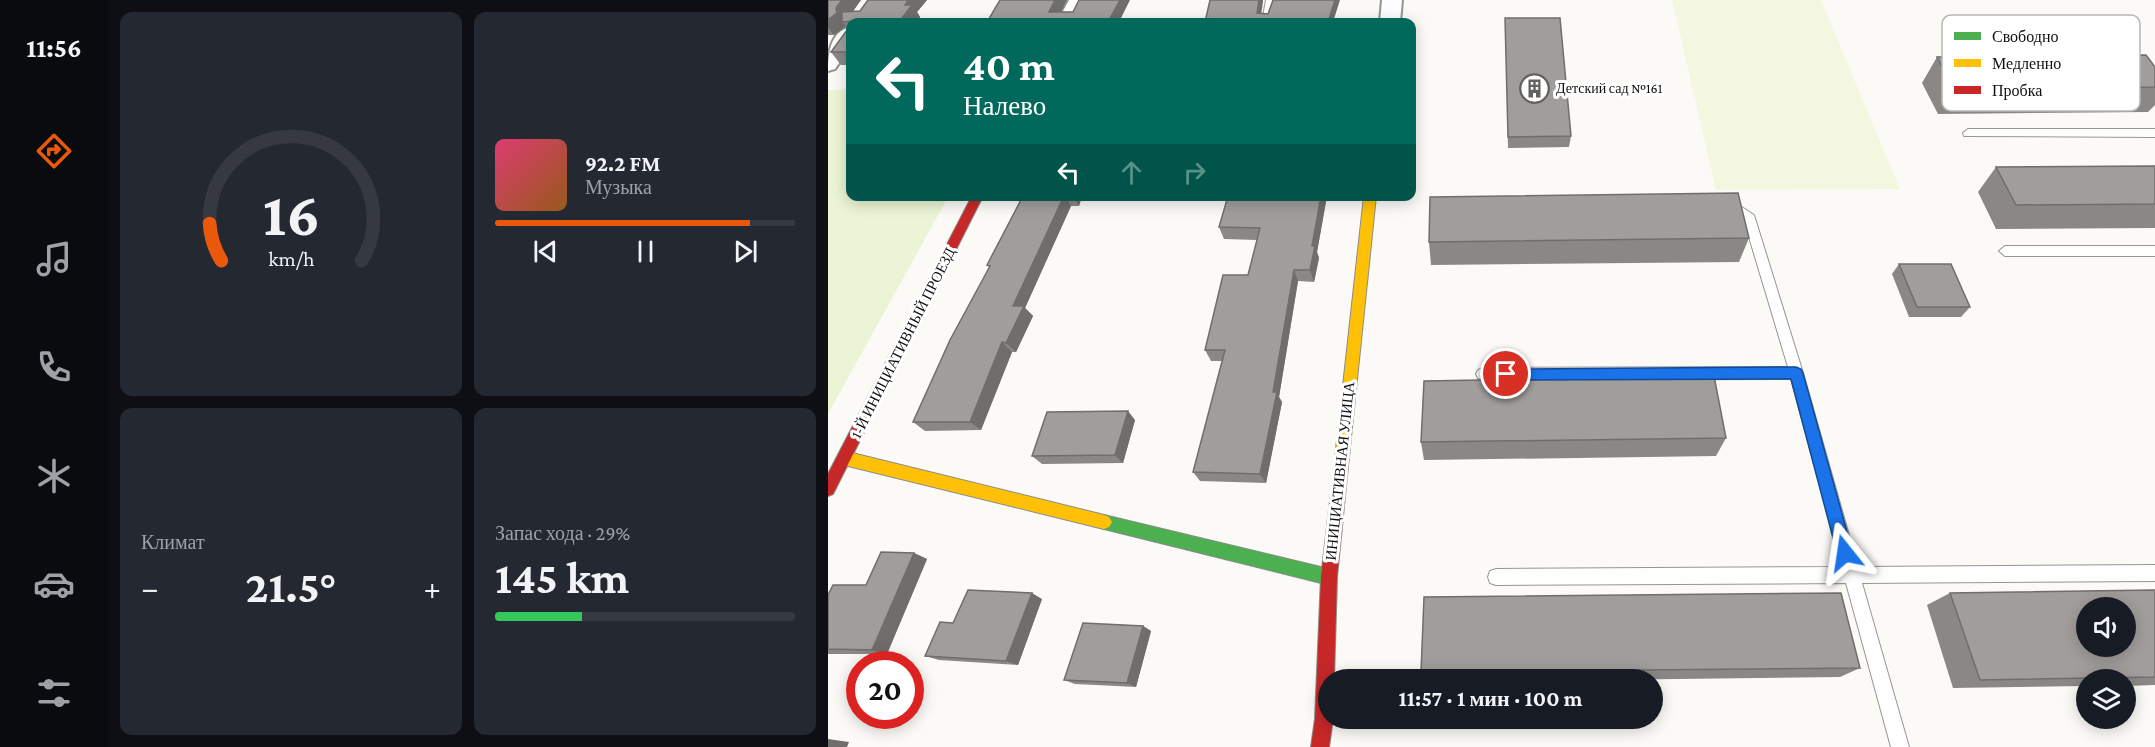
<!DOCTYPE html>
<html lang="ru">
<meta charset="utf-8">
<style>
body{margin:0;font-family:"Crimson Pro",serif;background:#242831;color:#f1f3f6;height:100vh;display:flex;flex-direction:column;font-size:22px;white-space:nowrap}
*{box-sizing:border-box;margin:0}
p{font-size:20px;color:#9ea1a6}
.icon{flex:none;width:33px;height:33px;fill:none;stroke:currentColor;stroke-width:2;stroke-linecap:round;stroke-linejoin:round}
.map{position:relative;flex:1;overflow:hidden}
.side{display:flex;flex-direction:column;gap:12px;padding:12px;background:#0d0f14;width:720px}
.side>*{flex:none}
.guide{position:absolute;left:18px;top:18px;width:570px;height:183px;border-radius:12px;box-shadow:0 3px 15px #0003;background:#00695c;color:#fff;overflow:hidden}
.buttons{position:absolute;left:1248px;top:597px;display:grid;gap:12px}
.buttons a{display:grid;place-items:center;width:60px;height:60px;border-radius:50%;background:#171b24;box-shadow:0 3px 15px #0003;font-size:30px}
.speed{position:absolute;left:18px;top:651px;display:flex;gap:12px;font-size:30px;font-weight:700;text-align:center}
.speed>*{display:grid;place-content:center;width:78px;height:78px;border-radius:50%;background:#171b24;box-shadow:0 3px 15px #0003;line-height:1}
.speed .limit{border:9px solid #d22;background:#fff;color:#111}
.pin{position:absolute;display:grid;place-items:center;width:51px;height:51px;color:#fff;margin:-26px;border:3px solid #fff;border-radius:50%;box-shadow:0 2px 6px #0007}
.me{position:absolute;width:66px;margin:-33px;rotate:345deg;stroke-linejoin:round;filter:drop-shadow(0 0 4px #0008)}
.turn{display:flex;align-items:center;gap:21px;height:126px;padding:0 18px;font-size:27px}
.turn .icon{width:78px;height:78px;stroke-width:2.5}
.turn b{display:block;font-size:42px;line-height:51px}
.lanes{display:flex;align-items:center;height:57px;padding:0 18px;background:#0003;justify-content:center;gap:30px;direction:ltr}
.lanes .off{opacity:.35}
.big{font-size:45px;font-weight:700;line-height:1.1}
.side .widget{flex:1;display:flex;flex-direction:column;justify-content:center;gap:9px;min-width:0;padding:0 21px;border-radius:12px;background:#242831}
.side .dial{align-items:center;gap:0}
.dial svg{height:156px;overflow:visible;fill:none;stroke:#363941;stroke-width:7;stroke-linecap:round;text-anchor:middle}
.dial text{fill:#f1f3f6;stroke:none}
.song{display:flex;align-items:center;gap:18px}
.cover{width:72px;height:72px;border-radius:9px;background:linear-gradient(135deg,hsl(340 70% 55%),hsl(30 70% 35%))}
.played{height:6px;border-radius:3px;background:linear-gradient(90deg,#ea580c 85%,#363941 85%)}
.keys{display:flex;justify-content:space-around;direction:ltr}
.heat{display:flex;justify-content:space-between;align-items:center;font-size:33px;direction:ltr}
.charge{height:9px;border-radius:4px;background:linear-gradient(90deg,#34c759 29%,#363941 0)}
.side .tiles{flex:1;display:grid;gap:12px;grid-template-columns:repeat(2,1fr)}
.trip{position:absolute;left:490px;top:669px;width:345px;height:60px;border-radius:30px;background:#171b24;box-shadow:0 3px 15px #0003;font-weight:700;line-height:60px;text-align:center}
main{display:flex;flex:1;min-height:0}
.menu{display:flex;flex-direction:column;width:108px;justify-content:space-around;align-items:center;background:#090b0e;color:#9ea1a6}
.menu .icon{width:42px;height:42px}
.menu .on{color:#ea580c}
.menu b{font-size:27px;color:#f1f3f6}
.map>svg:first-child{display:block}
</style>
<main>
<nav class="menu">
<b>11:56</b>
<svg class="icon on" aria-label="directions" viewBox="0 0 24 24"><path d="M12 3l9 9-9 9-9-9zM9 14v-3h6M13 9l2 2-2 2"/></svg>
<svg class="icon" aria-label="music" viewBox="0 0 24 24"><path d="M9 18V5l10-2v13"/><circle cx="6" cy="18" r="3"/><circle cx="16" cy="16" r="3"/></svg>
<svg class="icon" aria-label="phone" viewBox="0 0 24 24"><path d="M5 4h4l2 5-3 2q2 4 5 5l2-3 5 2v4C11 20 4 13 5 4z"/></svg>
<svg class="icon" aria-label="climate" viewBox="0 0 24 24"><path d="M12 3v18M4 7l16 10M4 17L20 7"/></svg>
<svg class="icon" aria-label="car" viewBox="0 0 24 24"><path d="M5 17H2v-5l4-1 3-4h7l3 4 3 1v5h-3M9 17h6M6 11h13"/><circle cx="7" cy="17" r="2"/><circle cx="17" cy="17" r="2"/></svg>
<svg class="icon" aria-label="filters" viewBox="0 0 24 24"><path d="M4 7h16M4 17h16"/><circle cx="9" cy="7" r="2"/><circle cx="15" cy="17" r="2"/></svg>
</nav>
<section class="side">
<div class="tiles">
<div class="widget dial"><svg viewBox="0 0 100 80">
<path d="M14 69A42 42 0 1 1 86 69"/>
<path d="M14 69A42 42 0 0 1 8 50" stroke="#ea580c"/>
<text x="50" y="56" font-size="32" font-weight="700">16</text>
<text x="50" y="72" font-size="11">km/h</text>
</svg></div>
<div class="widget">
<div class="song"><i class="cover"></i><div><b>92.2 FM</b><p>Музыка</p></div></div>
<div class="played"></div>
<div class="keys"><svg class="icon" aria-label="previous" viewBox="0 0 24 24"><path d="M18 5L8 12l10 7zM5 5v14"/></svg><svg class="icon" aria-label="pause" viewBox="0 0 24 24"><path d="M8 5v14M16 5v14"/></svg><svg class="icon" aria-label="next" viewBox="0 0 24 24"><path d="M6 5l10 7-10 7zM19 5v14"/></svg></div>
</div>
<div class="widget"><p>Климат</p>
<div class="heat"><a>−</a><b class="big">21.5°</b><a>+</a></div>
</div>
<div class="widget"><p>Запас хода · 29%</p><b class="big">145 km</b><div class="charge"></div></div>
</div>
</section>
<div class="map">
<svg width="1327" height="747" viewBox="0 0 1327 747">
<rect width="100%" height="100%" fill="#fcfaf7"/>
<path fill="#ebf4d4" d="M22,89V196L120,197L0,414V90Z"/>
<path fill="#f4f7df" d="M844,0H993L1072,189L888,190Z"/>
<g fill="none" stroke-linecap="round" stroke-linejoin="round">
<defs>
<path id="lane" d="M438,0H448L443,22H434Z
M1140,129H1327V137L1136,136L1135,133Z
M900,198L926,215L975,373L1030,567L1327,565V581L1034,583L1081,747H1063L1018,583L668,585L662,583L660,577L662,571L668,569L1014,567L963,379L655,380L650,378L648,374L650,370L655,368L960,367L915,217L896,205L894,202Z
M1177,246H1327V256H1177L1171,251Z"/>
<path id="street" d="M241,0H261L249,22H229Z
M554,0H574L572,22H552Z
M22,27V47L7,69L0,71C0,54 2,32 22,27Z"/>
<path id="fast" d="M276,515L501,569L507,571L509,577L507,583L501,585L276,529L271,527L268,522L271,517Z"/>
<path id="slow" d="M536,196H548L519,476L517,481L512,483L507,481L505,476Z
M16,451L276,515L281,517L284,522L281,527L276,529L16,465L11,463L9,458L11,453Z"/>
<path id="jam" d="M144,196H155L5,494L0,496V474Z
M512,469L517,471L519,476L509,577L506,680H501V718L505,719L501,747H483L487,719L493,577L505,476L507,471Z"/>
</defs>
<use href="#lane" stroke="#969594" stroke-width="2"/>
<use href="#street" stroke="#969594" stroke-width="4"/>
<use href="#fast" stroke="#8d8c8b" stroke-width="2"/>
<use href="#slow" stroke="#8d8c8b" stroke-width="2"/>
<use href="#jam" stroke="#8d8c8b" stroke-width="2"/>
<use href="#lane" fill="#fffefe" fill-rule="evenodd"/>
<use href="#street" fill="#fffefe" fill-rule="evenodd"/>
<use href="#fast" fill="#4caf50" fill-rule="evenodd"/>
<use href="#slow" fill="#ffc107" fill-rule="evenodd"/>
<use href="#jam" fill="#c62828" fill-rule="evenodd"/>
</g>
<path fill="#8a8785" d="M0,0H33L25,11H32L40,0H99L89,12L92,17L89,22H22V65H13L3,52L20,29L18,26L6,35H0Z
M677,18L743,136L741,147L680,148Z
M1109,57L1327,67V105L1320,112L1110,114L1094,83Z
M1327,166V228L1168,229L1150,192L1168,167Z
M187,196H254L251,206H243L197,308L205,316L188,352H184L153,430L97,431L85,422L161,267L159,265L192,203Z
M400,196H499L489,252L491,258L486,282L470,281L451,397L454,402L438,483L372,481L365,472L394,361H383L377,350L420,275L429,240L396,239L391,227Z
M921,238L911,262L603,265L601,242Z
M1071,264L1142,307L1133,317H1081L1064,274Z
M307,420L295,463L214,464L204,456Z
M898,438L888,456L596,460L593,442Z
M86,553L99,559L59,654H0V595L38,585Z
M1327,590V685L1298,686V680H1258V686L1125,688L1099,605L1122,593Z
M214,599L190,665L111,660L97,656Z
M315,626L323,631L308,687L247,684L236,680Z
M1032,668L1012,677L767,680H596L593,672Z"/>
<path fill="#706e6c" d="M14,0H33L18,21L14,22L18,26L6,35L0,28V20Z
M80,0H99L89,12L92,17L89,22H71L77,5Z
M227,0H239L228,22L221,12Z
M292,0H302L291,22H280Z
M431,0H435V2L432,22L429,13Z
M507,0H512L505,22H500Z
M236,196H237L243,206L197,308L205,316L188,352L178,343L185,306Z
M245,196H254L251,206Z
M493,196H499L489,252L491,258L486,282L482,270L484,246Z
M466,270L470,281L451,397L454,402L438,483L432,474Z
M174,342L184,352L153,430L142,422Z
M300,411L307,420L295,463L287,455Z
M86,553L99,559L59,654L44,650Z
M204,593L214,599L190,665L178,661Z
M315,626L323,631L308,687L299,683Z
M0,739L21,742L19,747H0Z"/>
<path fill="#a09d9b" stroke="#706e6c" stroke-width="1.5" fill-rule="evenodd" d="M0,0H14L8,8L9,13L0,20Z
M40,0H80L77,5H84L71,22H25L27,21L14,22V12L32,11Z
M172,0H227L221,12H245L251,0H292L280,22H159Z
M382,0H431L429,13L440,14L445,0H507L500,22H377Z
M677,18H732L743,136L680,137Z
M22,26V52H3Z
M1318,55L1327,67V87L1126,89L1109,57Z
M1327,166V204L1188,205L1168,167Z
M910,193L921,238L601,242L602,197Z
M195,196H236L185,306H196L178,343L174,342L142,422H85L122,340L162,266L159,265Z
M400,196H493L484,246H487L482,270H466L445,392H449L432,474L365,472L397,350H377L395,275H420L432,228L391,227Z
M1071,264H1123L1142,307H1089Z
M886,376L898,438L593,442L596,381Z
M300,411L287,455L204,456L219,412Z
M53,552L86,553L44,650L0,649V595L5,585H38Z
M140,590L204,593L178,661L97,656L112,622L125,623Z
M1327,590V677L1152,680L1122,593ZM1258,608H1298V646H1258Z
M1013,593L1032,668L593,672L596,597Z
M255,623L315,626L299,683L236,680Z"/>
<path fill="#1a73e8" stroke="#114b97" stroke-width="1.5" d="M968,367L973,369L975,373L1025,553L1022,558L1017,560L1011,558L1009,553L963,379L678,380L673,378L671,374L673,370L678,369Z"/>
<defs>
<symbol id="building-ring" viewBox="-11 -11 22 22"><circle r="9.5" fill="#fff" stroke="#636261" stroke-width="1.5"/><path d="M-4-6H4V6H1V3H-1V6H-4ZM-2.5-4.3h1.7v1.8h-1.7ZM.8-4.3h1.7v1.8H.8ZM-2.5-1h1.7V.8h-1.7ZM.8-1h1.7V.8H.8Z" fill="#636261"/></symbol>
</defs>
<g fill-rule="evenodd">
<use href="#building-ring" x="690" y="72" width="33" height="33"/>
</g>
<g text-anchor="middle" stroke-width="6" stroke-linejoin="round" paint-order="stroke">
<g font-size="14" fill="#101010" stroke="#fff" text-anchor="start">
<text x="728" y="93">Детский сад №161</text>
</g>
<g font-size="15" fill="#101010" stroke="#fff">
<text transform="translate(75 343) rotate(-63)" y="5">1-Й ИНИЦИАТИВНЫЙ ПРОЕЗД</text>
<text transform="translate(512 471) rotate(-84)" y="5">ИНИЦИАТИВНАЯ УЛИЦА</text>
</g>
</g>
<rect x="1114" y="15" width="198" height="96" rx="9" fill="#fff" stroke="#b7b7b7" stroke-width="1.5"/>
<rect x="1126" y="32" width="27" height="8" fill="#4caf50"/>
<rect x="1126" y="59" width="27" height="8" fill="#ffc107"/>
<rect x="1126" y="86" width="27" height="8" fill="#c62828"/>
<g font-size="16" fill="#101010">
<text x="1164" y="42">Свободно</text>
<text x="1164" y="69">Медленно</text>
<text x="1164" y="96">Пробка</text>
</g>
</svg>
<div class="buttons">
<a><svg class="icon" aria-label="sound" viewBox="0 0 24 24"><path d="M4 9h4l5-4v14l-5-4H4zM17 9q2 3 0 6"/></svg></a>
<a><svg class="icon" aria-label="layers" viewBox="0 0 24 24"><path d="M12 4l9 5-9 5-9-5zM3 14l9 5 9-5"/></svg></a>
</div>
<div class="speed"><div class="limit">20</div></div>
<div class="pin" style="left:678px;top:374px;background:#d93025"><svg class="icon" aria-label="arrive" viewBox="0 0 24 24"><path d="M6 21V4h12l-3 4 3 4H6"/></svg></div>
<svg class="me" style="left:1017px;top:553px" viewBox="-20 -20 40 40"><path d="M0-17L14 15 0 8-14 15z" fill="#1a73e8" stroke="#fff" stroke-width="4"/></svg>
<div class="trip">11:57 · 1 мин · 100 m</div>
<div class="guide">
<div class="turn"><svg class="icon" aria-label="left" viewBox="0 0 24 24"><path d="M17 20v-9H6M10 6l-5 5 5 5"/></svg><div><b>40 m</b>Налево</div></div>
<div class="lanes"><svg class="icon" aria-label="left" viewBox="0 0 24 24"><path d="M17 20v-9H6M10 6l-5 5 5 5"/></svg><svg class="icon off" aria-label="ahead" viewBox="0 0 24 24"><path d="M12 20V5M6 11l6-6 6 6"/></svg><svg class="icon off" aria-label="right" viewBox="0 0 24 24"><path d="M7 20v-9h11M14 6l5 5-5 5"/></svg></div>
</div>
</div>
</main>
